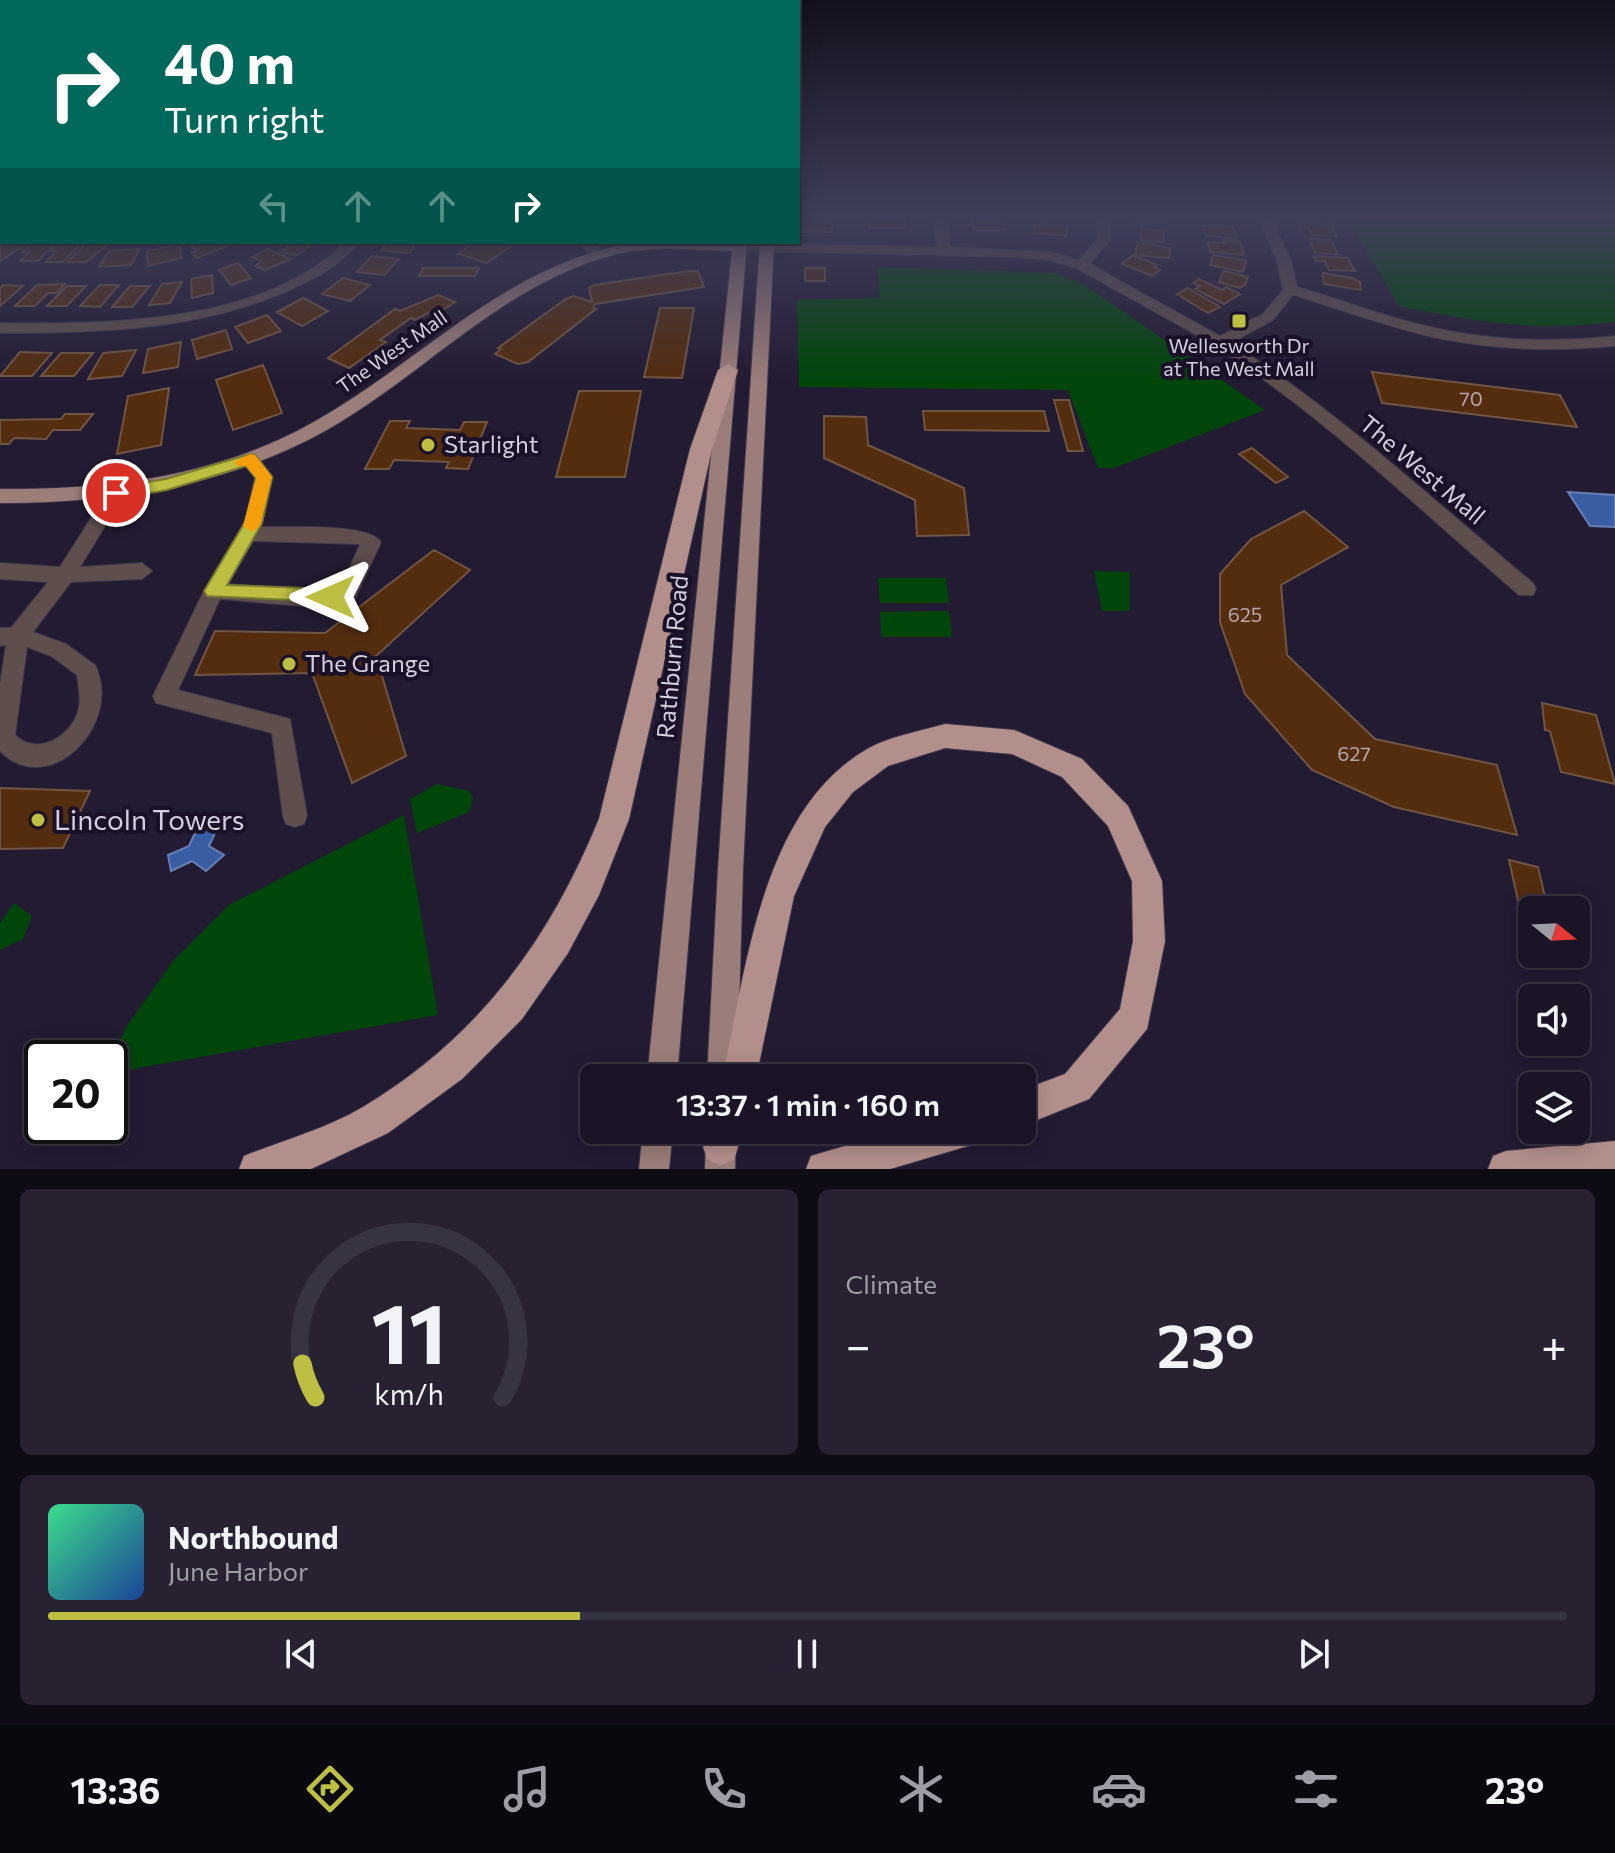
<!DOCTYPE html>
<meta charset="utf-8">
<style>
body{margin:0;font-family:Commissioner,sans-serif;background:#272132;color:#f1f3f6;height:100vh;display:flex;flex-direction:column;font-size:30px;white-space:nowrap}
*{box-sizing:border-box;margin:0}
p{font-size:26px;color:#9f9ea7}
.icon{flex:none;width:44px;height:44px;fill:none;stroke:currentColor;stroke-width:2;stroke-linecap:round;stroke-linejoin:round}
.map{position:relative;height:1169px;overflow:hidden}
.sheet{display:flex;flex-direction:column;gap:20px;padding:20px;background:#0e0b15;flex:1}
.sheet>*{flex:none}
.hud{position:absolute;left:0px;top:0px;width:800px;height:244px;box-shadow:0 4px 20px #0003,0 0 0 2px #383343;background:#00695c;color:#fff;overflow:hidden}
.needle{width:52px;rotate:108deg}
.controls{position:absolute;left:1518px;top:896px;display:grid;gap:16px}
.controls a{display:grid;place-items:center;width:72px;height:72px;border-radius:12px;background:#1a1426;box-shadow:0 4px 20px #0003,0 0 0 2px #383343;font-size:40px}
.speed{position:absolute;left:24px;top:1040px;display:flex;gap:16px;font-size:40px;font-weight:700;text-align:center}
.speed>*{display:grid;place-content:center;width:104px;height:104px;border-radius:50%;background:#1a1426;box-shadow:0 4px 20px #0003,0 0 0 2px #383343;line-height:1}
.speed .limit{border:4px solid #111;border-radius:12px;background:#fff;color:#111}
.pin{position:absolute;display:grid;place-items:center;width:68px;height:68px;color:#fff;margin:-34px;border:4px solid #fff;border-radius:50%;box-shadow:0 2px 8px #0007}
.me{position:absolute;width:88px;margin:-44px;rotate:270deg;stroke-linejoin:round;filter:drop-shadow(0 0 6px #0008)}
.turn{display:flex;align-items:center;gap:28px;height:168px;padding:0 32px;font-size:36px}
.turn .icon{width:104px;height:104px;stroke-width:2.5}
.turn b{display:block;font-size:56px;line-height:68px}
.lanes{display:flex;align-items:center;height:76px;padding:0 32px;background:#0003;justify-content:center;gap:40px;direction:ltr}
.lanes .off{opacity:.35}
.big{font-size:60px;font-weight:600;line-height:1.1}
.sheet .card{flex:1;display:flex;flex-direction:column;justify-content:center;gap:12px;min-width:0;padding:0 28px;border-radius:12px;background:#272132}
.sheet .dial{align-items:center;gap:0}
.dial svg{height:208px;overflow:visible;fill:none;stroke:#383343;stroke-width:7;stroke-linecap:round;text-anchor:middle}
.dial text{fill:#f1f3f6;stroke:none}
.song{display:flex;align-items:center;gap:24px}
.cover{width:96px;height:96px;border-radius:12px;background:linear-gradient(135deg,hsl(150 70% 55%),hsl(220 70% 35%))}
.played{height:8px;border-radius:4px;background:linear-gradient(90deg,#bdbf43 35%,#383343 35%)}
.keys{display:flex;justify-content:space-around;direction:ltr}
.heat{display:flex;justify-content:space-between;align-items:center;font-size:44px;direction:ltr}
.sheet .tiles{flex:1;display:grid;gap:20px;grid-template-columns:1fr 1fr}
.card:last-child{grid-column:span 2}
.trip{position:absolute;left:580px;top:1064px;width:456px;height:80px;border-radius:12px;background:#1a1426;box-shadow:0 4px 20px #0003,0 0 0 2px #383343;font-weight:600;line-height:80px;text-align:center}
.tab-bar{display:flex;height:128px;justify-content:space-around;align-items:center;background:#0a080f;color:#9f9ea7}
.tab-bar .icon{width:56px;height:56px}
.tab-bar .current{color:#bdbf43}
.tab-bar b{font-size:36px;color:#f1f3f6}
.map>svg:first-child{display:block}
</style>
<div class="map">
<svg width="1615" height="1169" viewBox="0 0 1615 1169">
<rect width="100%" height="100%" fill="#231b32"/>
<path fill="#00460a" d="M1346,217H1615V322C1534,332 1477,322 1399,306Z
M878,267L1056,273L1085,285L1265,410L1114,468H1098L1068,390L799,387L797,300L880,298Z
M1094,571L1130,572V611H1102Z
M878,578H946L949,603H880Z
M949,611L952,637H881L880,612Z
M437,784L469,791L473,799L469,812L417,833L410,799Z
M404,815L438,1015L110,1073V1060L127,1026L173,961L229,905Z
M14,903L32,916L23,939L0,950V923Z"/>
<path fill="#395da3" stroke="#687fb5" stroke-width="2" d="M1568,492L1615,495V527L1590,526Z
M202,818H222L209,846L224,855L206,871L192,861L171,871L168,855L189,846Z"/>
<path fill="#542c0e" stroke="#705543" stroke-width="2" d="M798,217H832V232H798Z
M1132,217H1163L1165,222L1135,225Z
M869,219H905L906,228H869Z
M971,220H996L1003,223L1005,230H974Z
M1297,222L1334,224L1336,227H1332L1337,236L1312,235L1308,227H1300Z
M1041,224L1067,226L1066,236L1033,233L1034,225Z
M1202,226L1233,227L1237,239L1206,235Z
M1141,229L1163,231L1164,242L1141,240Z
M1308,239L1331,240L1338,254L1315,253Z
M1224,240L1240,241L1244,255L1210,252L1208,242L1225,243Z
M5,242H19L16,244H27L0,261V247Z
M43,242H56L38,261H20L29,253H21L30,244Z
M229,242L232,244L197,258L191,253L197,251L188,243Z
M293,242H316L297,255L281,252Z
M388,242H417L410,253L381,251Z
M475,242H517L487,263L458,254Z
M1138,242L1171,248L1169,258L1135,255Z
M58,243H82L63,262H46L56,251H50Z
M86,243H110L86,262H68Z
M180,244L181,258L148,266L147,251Z
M140,249L131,265L99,267L109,251Z
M267,249L291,259L265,270L255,266L262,261L252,257Z
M1133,255L1157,265L1154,267L1160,270L1152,276L1122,264Z
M1213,255L1246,260L1243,272L1210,265Z
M372,256L399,259L384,275L357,272Z
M1314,256L1348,258L1355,271L1329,270L1325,261H1316Z
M238,263L251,278L231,285L219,270Z
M423,268H479L475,276H419Z
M805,268H825V281H805Z
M689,271H698L704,287L595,304L593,308L596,309L528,362L518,364L495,354L501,349L498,348L567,298L574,296L592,302L589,288L594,285Z
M1224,271L1248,277L1245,285L1240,288L1219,282Z
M1323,273L1352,278L1360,282L1361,290L1324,284Z
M212,275L213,293L192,298L191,279Z
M343,278L370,285L350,301L322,294Z
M1199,279L1222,290L1226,287L1240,294L1224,304L1195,289L1200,286L1193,283Z
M182,282L170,303L149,305L162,284Z
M65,284L57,293H48L35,306H15L37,285Z
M3,285L23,286L0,306V289Z
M100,285H119L100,307L80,306Z
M67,286H86L67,306H47Z
M130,286H150L132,307H112Z
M1188,288L1220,307L1208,313L1177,294Z
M438,295L455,302L443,310L438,308L415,320L411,318L380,340L386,342L349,368L328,358L395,309L400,311Z
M303,298L328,311L302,326L277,312Z
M660,308H694L682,378L644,377Z
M267,315L281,331L248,343L235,327Z
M226,330L232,349L197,359L192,340Z
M181,342L178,367L143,373L148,349Z
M136,350L122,376L88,379L103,353Z
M20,352L52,353L32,376H0Z
M61,353H93L74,376H41Z
M263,365L282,413L233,430L216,380Z
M1372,372L1560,395L1577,427L1382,403Z
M169,388L161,445L117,454L128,396Z
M579,391H641L625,477H556Z
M1054,400H1069L1083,451H1068Z
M923,411H1044L1049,431L925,430Z
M65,414H93L80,430H53L46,439L14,438L9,444H0V420L61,419Z
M824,416L866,417L868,445L964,488L969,535L917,536L915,500L824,458Z
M390,421H410L406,428L460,430L464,422H487L468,469L446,468L449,462L394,460L389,469H365Z
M1252,448L1288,477L1276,483L1239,454Z
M1304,511L1348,547L1281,585L1287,655L1375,739L1497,765L1517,835L1394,807L1312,770L1245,694L1220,622V574L1251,539Z
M434,550L470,570L376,656L406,756L352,783L312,673L195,675L215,631L325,633Z
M1542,703L1596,715L1615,784L1561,772L1550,731L1545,730Z
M0,788L90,791L63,848L0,849Z
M1509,860L1538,867L1548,910H1532V925L1523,923Z"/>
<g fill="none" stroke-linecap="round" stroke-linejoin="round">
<defs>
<path id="minor" d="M933,217H947L950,247L1050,252L1079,260L1097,239L1096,217H1110L1111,239L1090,264L1220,336L1263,314L1283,290L1277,261L1258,217H1271L1291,261L1297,287C1340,299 1382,316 1426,326C1488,341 1551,343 1615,336V346C1551,352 1487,350 1424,335C1380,324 1337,308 1293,295L1273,320L1231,343C1338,411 1435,502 1533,583L1536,589L1533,595H1519C1421,511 1326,418 1219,349L1204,351L1202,348L1209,342L1076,268L1049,260L1018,257L739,251L732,247L739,243L937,247Z
M0,220H2V228H0Z
M345,242H360C339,267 308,283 278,295C188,331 95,333 0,333V323C108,324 263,324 345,242Z
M580,242H594L603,255L591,258Z
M250,453L256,455L273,477L261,527C286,528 368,522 381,542L354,601L314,607L220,599L178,690L290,719L307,816L304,824L295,827L286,824L283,816L272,733L164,705L156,703L153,696L204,591L245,523L255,478L241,459ZM253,541L358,544L360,545L340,588L314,591L228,584Z
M116,486L125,493L80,567L142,563L152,571L142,579L71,582L33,632L66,644L95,665C124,723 50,801 0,751V684L6,645L0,646V628H11L48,582L0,579V563L60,567L110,488ZM27,647L51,656L77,675C78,685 81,697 79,707C74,736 37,757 15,735Z"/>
<path id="major" d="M646,242H747L677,1078H647L732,251C694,250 654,245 617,254C503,282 423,377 323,432C223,487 112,503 0,503V489C108,490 216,477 312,423C423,362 514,255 646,242Z
M760,242H774L743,869L737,1078H707L718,869Z
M643,1130H673L669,1169H639Z
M706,1130H736L735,1169H705Z"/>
<path id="highway" d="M728,364L738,370L712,449L629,819L599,895L568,953L522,1019L462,1079L388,1133L311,1169H239L244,1156C284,1140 326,1129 363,1107C478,1038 549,941 599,819L690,449L718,370Z
M945,724L1014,730L1082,759L1128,806L1162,881L1165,941L1147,1029L1089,1099L1022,1126V1090L1065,1074L1120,1009L1133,941L1132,881L1108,826L1062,777L1012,754L945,748L888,766L853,792L825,827L794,896L756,1078H722C747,968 761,809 869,748C891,736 921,731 945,724Z
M707,1130H743L734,1160L721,1165L708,1160L703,1147Z
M899,1130H983L978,1143L890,1169H806L811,1156Z
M1615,1141V1169H1488L1493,1156L1506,1151Z"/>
</defs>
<use href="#minor" stroke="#3f384e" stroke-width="2"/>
<use href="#major" stroke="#3f384e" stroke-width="2"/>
<use href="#highway" stroke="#3f384e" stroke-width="2"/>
<use href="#minor" fill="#5e4f4d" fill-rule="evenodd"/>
<use href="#major" fill="#9b7d79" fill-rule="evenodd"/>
<use href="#highway" fill="#b38f8b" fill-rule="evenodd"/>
</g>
<linearGradient id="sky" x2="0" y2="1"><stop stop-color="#130f1c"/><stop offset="0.57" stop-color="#3f3f5a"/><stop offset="1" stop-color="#3f3f5a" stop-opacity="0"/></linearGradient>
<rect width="1615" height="381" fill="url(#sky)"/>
<path fill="#bdbf43" stroke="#7b7c2c" stroke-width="2" d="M250,454L255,455L272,477L262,523L227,585L331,589L340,597L337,602L207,596L204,591L245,522L256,478L246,466L167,490L116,499L108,493L116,487L166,479Z"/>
<path fill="#f59e0b" d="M250,454L255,455L272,477L260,526L252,532L243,526L256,478L246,466H237L234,462Z"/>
<g fill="#bdbf43" stroke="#1a1128" stroke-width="3">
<rect x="1231" y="313" width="16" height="16" rx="4"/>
<circle cx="428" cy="445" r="8"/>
<circle cx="289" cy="664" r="8"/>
<circle cx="38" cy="820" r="8"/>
</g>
<g text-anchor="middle" stroke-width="8" stroke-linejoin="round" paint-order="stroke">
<g font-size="20" fill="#d4cfdf" stroke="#1a1128">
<text x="1239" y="353">Wellesworth Dr<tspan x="1239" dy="23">at The West Mall</tspan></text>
</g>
<g font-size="20" fill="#d4cfdf" stroke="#1a1128">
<text transform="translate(392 352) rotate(-35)" y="7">The West Mall</text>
</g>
<g font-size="20" fill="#b4a6ab">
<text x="1471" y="406">70</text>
<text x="1245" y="622">625</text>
<text x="1354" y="761">627</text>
</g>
<g font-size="24" fill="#d4cfdf" stroke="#1a1128" text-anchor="start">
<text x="444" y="453">Starlight</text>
<text x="305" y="672">The Grange</text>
</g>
<g font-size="24" fill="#d4cfdf" stroke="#1a1128">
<text transform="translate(1422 470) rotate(40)" y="8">The West Mall</text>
<text transform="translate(673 657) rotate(-85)" y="8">Rathburn Road</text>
</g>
<g font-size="28" fill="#d4cfdf" stroke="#1a1128" text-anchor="start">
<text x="54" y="830">Lincoln Towers</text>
</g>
</g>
</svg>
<div class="controls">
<a><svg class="needle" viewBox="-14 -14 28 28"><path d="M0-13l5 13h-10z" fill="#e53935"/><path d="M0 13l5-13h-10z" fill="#9f9ea7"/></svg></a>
<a><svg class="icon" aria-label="sound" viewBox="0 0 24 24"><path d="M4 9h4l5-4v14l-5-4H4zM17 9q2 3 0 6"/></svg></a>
<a><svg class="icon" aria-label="layers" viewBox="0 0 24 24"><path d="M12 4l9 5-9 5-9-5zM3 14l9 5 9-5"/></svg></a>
</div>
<div class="speed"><div class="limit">20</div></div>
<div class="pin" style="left:116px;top:493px;background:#d93025"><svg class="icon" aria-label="arrive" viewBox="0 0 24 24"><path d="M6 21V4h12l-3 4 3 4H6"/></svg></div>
<svg class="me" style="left:331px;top:597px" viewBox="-20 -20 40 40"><path d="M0-17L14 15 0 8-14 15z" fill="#bdbf43" stroke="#fff" stroke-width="4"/></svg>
<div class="trip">13:37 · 1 min · 160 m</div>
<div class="hud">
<div class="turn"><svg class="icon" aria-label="right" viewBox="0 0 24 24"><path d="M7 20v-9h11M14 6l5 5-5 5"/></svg><div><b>40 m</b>Turn right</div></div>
<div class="lanes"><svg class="icon off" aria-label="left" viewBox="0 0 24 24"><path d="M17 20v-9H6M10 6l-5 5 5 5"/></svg><svg class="icon off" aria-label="ahead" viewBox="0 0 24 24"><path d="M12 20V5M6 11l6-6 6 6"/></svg><svg class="icon off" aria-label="ahead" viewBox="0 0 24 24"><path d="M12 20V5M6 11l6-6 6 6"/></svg><svg class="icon" aria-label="right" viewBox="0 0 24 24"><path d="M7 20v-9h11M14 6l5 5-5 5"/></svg></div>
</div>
</div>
<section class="sheet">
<div class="tiles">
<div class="card dial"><svg viewBox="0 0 100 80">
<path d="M14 69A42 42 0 1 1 86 69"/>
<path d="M14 69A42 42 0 0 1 9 56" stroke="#bdbf43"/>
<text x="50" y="56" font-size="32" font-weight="700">11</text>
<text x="50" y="72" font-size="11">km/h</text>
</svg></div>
<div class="card"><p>Climate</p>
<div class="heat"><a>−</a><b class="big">23°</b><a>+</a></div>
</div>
<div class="card">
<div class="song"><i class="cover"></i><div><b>Northbound</b><p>June Harbor</p></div></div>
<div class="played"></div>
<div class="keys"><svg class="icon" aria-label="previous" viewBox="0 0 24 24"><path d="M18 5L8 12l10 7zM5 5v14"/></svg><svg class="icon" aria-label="pause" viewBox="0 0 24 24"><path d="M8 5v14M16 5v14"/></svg><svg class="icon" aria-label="next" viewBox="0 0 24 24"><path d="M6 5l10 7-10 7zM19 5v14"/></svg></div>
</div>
</div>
</section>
<nav class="tab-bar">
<b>13:36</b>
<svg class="icon current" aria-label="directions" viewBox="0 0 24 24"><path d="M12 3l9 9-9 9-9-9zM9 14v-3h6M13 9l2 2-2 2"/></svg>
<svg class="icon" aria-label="music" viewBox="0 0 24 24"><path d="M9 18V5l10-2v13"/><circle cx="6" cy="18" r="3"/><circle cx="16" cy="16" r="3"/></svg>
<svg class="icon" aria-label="phone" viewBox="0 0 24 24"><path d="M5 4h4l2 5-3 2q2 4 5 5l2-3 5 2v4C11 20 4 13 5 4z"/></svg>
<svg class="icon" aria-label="climate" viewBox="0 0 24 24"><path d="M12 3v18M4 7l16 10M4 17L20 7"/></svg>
<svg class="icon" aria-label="car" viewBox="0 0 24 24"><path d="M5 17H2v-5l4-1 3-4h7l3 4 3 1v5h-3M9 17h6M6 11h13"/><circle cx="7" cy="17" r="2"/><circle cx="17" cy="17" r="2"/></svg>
<svg class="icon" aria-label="filters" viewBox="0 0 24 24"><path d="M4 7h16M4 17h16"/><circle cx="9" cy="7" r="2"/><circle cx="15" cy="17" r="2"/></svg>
<b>23°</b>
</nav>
